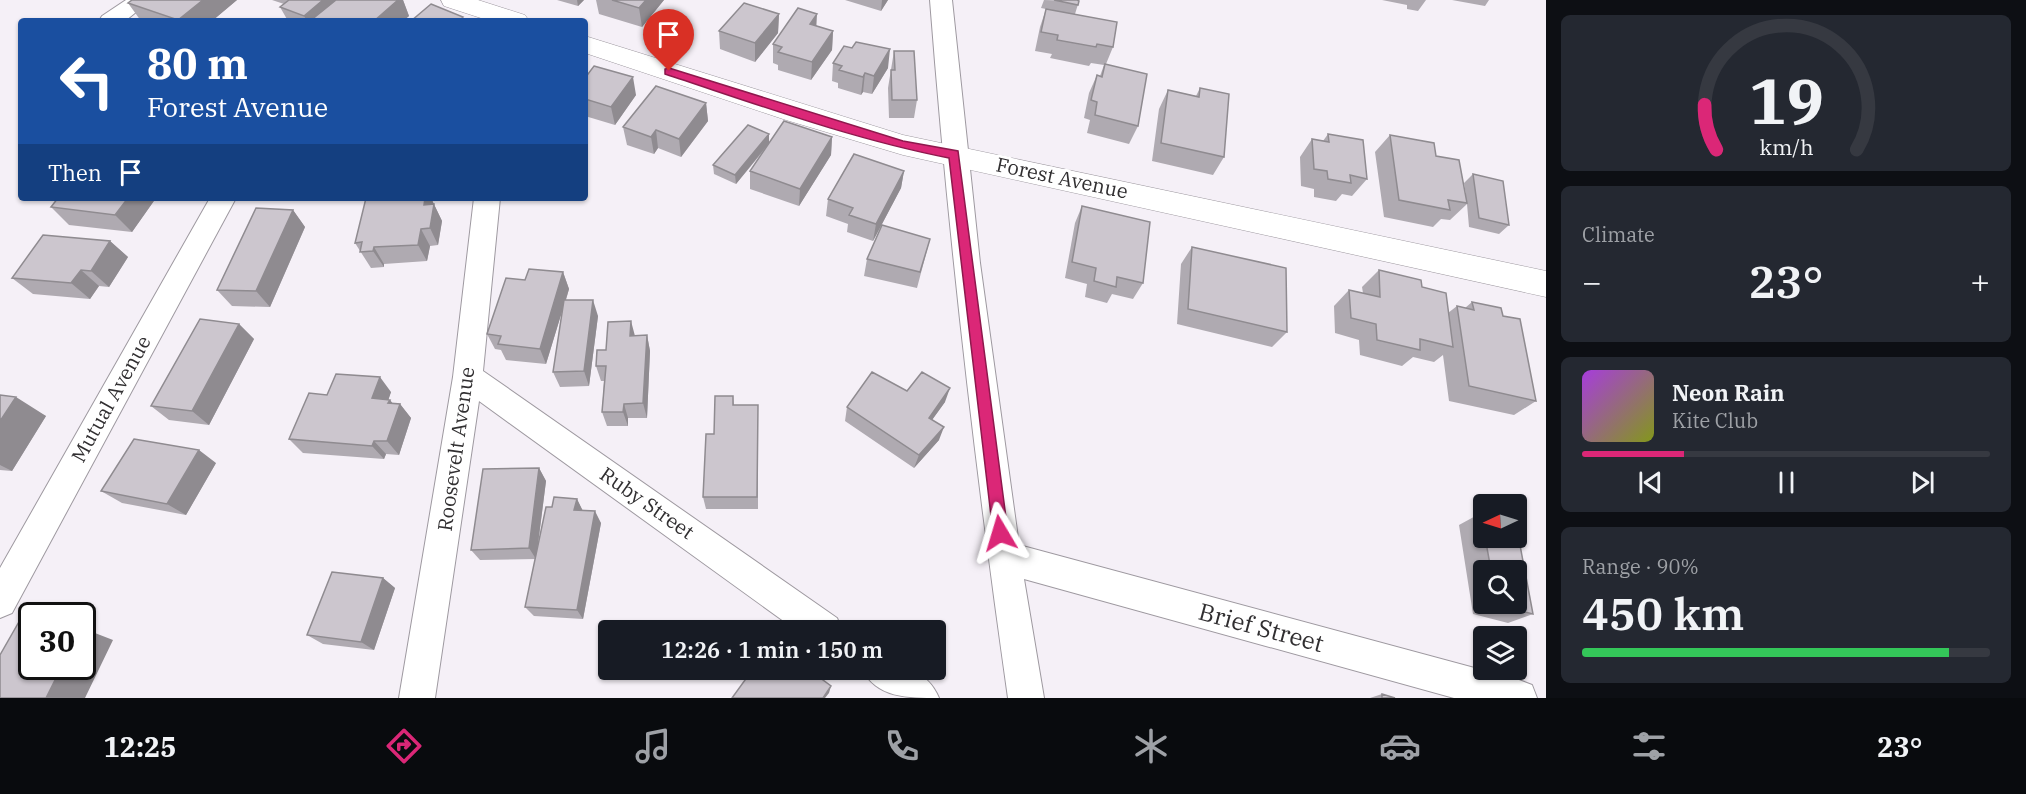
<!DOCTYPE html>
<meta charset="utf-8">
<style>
body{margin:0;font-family:"IBM Plex Serif",serif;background:#242831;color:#f1f3f6;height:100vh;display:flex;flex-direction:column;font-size:22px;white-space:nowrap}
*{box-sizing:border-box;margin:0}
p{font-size:20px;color:#9ea1a6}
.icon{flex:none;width:33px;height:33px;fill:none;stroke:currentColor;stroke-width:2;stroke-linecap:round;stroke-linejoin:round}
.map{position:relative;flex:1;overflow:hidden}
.details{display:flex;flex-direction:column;gap:15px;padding:15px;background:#0d0f14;width:480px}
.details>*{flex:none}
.guide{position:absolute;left:18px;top:18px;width:570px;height:183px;border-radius:6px;box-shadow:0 2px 4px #0004;background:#1a4fa0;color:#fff;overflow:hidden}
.needle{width:39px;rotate:266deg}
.buttons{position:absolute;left:1473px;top:494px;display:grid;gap:12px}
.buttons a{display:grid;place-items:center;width:54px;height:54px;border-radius:6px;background:#171b24;box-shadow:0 2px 4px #0004;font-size:30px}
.speed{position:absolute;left:18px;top:602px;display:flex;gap:12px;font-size:30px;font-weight:700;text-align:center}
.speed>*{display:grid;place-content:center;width:78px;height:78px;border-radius:50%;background:#171b24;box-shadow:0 2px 4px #0004;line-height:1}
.speed .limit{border:3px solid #111;border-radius:9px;background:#fff;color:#111}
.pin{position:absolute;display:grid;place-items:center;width:51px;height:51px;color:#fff;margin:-62px -26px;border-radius:50% 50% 50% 0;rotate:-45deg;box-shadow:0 0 6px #0007}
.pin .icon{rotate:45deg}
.me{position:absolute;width:66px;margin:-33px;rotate:353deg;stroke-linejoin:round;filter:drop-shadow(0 0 4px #0008)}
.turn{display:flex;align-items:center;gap:21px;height:126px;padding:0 30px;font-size:27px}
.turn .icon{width:78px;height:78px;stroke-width:2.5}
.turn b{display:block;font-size:42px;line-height:51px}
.then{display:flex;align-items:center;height:57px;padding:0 30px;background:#0003;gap:12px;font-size:22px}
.big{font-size:45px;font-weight:600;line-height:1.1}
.details .card{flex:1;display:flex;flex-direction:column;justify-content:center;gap:9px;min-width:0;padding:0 21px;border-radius:9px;background:#242831}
.details .dial{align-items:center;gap:0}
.dial svg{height:156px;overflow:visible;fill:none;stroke:#363941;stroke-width:7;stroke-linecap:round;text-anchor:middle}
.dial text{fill:#f1f3f6;stroke:none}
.song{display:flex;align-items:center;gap:18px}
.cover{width:72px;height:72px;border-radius:9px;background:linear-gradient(135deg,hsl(280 70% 55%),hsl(70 70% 35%))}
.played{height:6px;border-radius:3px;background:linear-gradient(90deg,#db2777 25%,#363941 25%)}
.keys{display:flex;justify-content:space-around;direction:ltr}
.heat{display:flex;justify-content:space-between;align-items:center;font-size:33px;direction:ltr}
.charge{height:9px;border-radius:4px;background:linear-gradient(90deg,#34c759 90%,#363941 0)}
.trip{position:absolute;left:598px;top:620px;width:348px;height:60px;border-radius:6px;background:#171b24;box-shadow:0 2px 4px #0004;font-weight:600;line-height:60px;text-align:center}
.tab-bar{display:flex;height:96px;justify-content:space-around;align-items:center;background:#090b0e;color:#9ea1a6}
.tab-bar .icon{width:42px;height:42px}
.tab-bar .on{color:#db2777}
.tab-bar b{font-size:27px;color:#f1f3f6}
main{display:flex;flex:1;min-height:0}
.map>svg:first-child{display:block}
</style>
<main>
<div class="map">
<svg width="1546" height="698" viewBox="0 0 1546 698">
<rect width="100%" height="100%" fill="#f5f0f7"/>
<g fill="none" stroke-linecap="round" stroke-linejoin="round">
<defs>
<path id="street" d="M126,0H151L125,21H99L102,16Z
M930,0H952L980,263L1019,545L1519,680L1532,685L1537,698H1454L1024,579L1044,698H1008C975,467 948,234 930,0Z
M210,198H236L12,613L0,618V568Z
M474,198H500L483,371L837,618L842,630H796L479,401L435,698H399L453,377Z
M862,669C895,669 924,663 939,698C907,698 877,698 862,669Z"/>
<path id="secondary" d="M441,0H478L525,15L529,21H490L444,6Z
M585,36L903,135L1546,271V297L903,155L786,120L585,53Z"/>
</defs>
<use href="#street" stroke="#9e99a0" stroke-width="2"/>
<use href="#secondary" stroke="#9e99a0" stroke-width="1"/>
<use href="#street" fill="#fff" fill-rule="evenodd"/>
<use href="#secondary" fill="#fff" fill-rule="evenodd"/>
</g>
<path fill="#afaab1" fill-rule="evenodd" d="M132,0H237L212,21H141L128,3Z
M272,0H403L409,16L403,21H288L280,7L284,4Z
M557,0H584L578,6Z
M596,0H664L642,27L599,14Z
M845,0H888L881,11Z
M1044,0L1079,1L1075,14L1113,47L1106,64L1138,126L1129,144L1087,133L1090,120L1084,118L1089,93L1097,75L1100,76L1104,65L1091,63L1089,66L1050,58L1052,54L1035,51L1040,27L1046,9L1041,8Z
M1382,0H1426L1418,11L1407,9V5Z
M1452,0H1489L1485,6Z
M779,14L778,33L755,62L720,49L719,31Z
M817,26L833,31L832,50L811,80L778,70V65L773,63V44Z
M894,51L917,100L914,118H889L888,88Z
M833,63L888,68L872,94L863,92L861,95L838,88V83L832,81Z
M585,78L636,95L615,125L585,116Z
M1200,88L1224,157L1213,175L1152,161L1159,109L1168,90L1196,96Z
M706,103L708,121L681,157L658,148L654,154L627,145L623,127Z
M769,134V142L832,137L831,155L799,206L750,189V171L765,149L736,184L714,174L713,165Z
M1328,134L1367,179L1352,196L1342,194L1336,201L1314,197V189L1301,186L1300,157L1312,139L1323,141Z
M1390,135L1436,156L1466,195L1464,183L1473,174L1509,225L1499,234L1469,227L1467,204L1450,220L1441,219L1433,227L1384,217L1375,152Z
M904,171L901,188L873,241L847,232L848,224L826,216L828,199Z
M58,198H156L132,232L69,225L51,207Z
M366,198H431L442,221L438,245L430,246L427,261L384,264V267L371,268L355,243Z
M1082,206L1143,283L1133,299L1112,294L1107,303L1085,297L1087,284L1065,278L1075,223Z
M293,210L305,227L270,307L232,306L217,290Z
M930,239L917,288L864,276L867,259Z
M110,241L128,257L109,287L99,286L90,299L33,294L12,278Z
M1192,247L1287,332L1272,347L1177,324L1181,264Z
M1379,270L1422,287L1448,313L1457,306L1465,308L1472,302L1503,316L1536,401L1514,415L1449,401L1443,355L1434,362L1413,357L1402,366L1360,355L1359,340L1335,333L1334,306L1349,290L1363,293L1362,287Z
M563,272L569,289L566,300L598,316L589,386L560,387L553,372L562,311L546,364L506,360L501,350L495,349L487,334L525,280Z
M239,324L254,339L209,425L169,420L151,406Z
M647,335L650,351L647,418H628V426H607L602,412L604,381H601L596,366L606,350L635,336Z
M907,391L945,402L932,420L939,440L914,468L845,421L847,407Z
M391,392L388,400H390L393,404H400L411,418L399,455L386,454L384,459L303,453L289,439L327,395Z
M0,395L46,416L12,471L0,470Z
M733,396L734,405L758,419V509H706L703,497L714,434Z
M216,463L186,515L122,503L101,491Z
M539,468L546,481L538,545L552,507L577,499L582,510L601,523L583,619L534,616L525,607L535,559L480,560L471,550Z
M1481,513L1484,514V537H1516L1533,614L1508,623L1473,614L1459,525ZM1484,570H1516V603H1484Z
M383,578L395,588L374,650L323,644L307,635Z
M1382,694L1395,698H1370Z"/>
<path fill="#8f8b90" d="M203,0H237L212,21H179L178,20Z
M323,0H350L330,21H307L304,16Z
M398,0H403L409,16L403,21H374Z
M577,0H584L578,6Z
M646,0H664L642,27L639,8Z
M882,0H888L881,11Z
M779,14L778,33L755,62V43Z
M817,14L816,33L810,24Z
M833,31L832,50L811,80L812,62Z
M890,49L888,68L872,94L874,76Z
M865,73L863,92L861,95L863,77Z
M633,77L636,95L615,125L611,107Z
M706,103L708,121L681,157L679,139Z
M656,130L658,148L654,154L651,137Z
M769,134V143L736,184L735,175Z
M832,137L831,155L799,206L800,189Z
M904,171L901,188L873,241L876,224Z
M128,198H156L132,232L115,215Z
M425,198H431L442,221L438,245L430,228L424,205Z
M293,210L305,227L270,307L256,291Z
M421,229L430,246L427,261L418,245Z
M110,241L128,257L109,287L91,271Z
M374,247L384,264V267L373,251Z
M81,270L99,286L90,299L71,283Z
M563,272L569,289L546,364L540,349Z
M593,300L598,316L589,386L584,371Z
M631,321L635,336H630Z
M239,324L254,339L209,425L192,411Z
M647,335L650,351L647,418L643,403Z
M380,377L391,392L384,413L372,398Z
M950,388L945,402L924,431L929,418Z
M16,397L46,416L12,471L0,465V421Z
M390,400L398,411L400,404L411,418L399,455L387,441L388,403Z
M624,404L628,418V426L623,412Z
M944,427L939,440L914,468L919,455Z
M374,441L386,454L384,459L372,446Z
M199,450L216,463L186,515L167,504Z
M539,468L546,481L536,559L529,548Z
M577,499L583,511L574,510Z
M595,511L601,523L583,619L577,610Z
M383,578L395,588L374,650L361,642Z
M82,628L113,640L85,698H46L62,666H82Z
M831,686L829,693L825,698H823Z"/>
<path fill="#ccc6ce" stroke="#8f8b90" stroke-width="1.5" d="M132,0H203L178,20L128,3Z
M289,0H323L304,16L280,7Z
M336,0H398L374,21H310Z
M612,0H646L639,8Z
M1054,0H1077L1079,1L1078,5Z
M744,3L779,14L755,43L719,31Z
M431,4L463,17L459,21H411Z
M798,8L817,14L810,24L833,31L812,62L778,52L782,47L773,44Z
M1046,9L1117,22L1113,47L1097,44L1096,47L1057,40L1058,35L1041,32Z
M856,42L890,49L874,76L865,73L863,77L839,70L842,66L833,63L844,46L852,48Z
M894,51H914L917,100H892L891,70H895Z
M1105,64L1147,74L1138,126L1095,115L1097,102L1091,100L1097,75L1102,77Z
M594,66L633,77L611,107L585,99V78Z
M656,86L706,103L679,139L656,130L651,137L623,127Z
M1200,88L1229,94L1224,157L1161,143L1168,90L1199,97Z
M784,121L832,137L800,189L750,171Z
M748,125L769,134L735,175L713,165Z
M1328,134L1363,140L1367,179L1350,175L1351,183L1328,179L1327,171L1314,169L1312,139L1329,142Z
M1390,135L1434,143L1436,156L1459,160L1467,203L1448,200L1450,210L1399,200Z
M854,154L904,171L876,224L849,215L853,208L828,199Z
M1473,174L1503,181L1509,225L1479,218Z
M58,198H128L115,215L51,207Z
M366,198H425L424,205L434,204L430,228L421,229L418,245L374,247L373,251L360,252L362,242L355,243Z
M1082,206L1150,222L1143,283L1117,277L1116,287L1094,281L1096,268L1072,262Z
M256,208L293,210L256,291L217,290Z
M882,225L930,239L920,272L867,259Z
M43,235L110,241L91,271L81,270L71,283L12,278Z
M1192,247L1286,268L1287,332L1188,309Z
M529,269L563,272L540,349L498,344L501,336L487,334L506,278L525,280Z
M1379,270L1421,280L1422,287L1446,293L1453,347L1420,339V350L1377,340L1376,324L1351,318L1349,290L1380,297Z
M564,300H593L584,371L553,372Z
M1472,302L1501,308L1503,316L1520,319L1536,401L1469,386L1457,306L1474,310Z
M200,319L239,324L192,411L151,406Z
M631,321L630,336L647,335L643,403L624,404L623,412H602L606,366H596L597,350H606L608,322Z
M872,372L907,391L922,372L950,388L929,418L944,427L919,455L847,407Z
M336,374L380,377L372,398L390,400L388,403L400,404L387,441H374L372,446L289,439L309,393L327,395Z
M0,395L16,397L0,421Z
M715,396H733V405H758L757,497H703L706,434H714Z
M134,439L199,450L167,504L101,491Z
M539,468L529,548L471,550L483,469Z
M554,497L577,499L574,510L595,511L577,610L525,607L546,507H552Z
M1481,513L1484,514V526Z
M1516,524L1533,614L1497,605L1496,603H1516V570H1491L1485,537H1516Z
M332,572L383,578L361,642L307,635Z
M20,620L32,622V666H62L46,698H0V655Z
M753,669H808L831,686L823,698H732Z
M1382,694L1395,698H1382Z"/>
<path fill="#db2777" stroke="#8e194d" stroke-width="1.5" d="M669,68L903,141L958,151L1008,533L1006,539L1000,541L995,539L993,533L949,158C852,139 759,105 665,74V69Z"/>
<g text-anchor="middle" stroke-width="6" stroke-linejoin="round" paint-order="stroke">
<g font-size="20" fill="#312f31" stroke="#fff">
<text transform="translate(1062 178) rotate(12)" y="7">Forest Avenue</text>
<text transform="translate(111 399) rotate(-61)" y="7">Mutual Avenue</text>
<text transform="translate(456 449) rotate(-82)" y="7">Roosevelt Avenue</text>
<text transform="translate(647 503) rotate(35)" y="7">Ruby Street</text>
</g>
<g font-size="24" fill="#312f31" stroke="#fff">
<text transform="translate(1261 628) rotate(15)" y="8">Brief Street</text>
</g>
</g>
</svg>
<div class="buttons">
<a><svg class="needle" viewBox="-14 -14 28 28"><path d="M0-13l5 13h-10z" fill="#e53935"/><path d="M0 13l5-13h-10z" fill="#9ea1a6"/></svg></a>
<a><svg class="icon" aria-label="search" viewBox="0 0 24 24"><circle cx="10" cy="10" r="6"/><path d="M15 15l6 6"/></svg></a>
<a><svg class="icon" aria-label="layers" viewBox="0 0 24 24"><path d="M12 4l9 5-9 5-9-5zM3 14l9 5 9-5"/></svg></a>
</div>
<div class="speed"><div class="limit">30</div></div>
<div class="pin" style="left:669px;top:71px;background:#d93025"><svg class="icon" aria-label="arrive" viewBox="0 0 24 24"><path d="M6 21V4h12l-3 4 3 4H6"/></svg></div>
<svg class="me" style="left:1000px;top:533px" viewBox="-20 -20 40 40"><path d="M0-17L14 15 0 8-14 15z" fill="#db2777" stroke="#fff" stroke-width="4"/></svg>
<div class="trip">12:26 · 1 min · 150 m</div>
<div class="guide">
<div class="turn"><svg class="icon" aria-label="left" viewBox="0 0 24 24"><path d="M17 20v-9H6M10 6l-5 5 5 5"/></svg><div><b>80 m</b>Forest Avenue</div></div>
<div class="then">Then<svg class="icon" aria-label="arrive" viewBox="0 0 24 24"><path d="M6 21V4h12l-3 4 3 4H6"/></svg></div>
</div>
</div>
<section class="details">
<div class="card dial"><svg viewBox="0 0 100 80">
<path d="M14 69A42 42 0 1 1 86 69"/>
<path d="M14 69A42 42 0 0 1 8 46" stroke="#db2777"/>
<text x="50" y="56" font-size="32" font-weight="700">19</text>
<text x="50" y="72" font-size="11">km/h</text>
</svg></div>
<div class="card"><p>Climate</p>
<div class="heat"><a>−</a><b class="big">23°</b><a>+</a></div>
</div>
<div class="card">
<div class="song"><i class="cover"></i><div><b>Neon Rain</b><p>Kite Club</p></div></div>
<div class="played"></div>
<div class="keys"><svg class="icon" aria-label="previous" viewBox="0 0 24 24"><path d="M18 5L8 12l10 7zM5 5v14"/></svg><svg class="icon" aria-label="pause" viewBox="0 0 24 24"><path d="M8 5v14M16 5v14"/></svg><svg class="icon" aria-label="next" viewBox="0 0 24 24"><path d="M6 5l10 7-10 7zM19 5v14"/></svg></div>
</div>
<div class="card"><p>Range · 90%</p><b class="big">450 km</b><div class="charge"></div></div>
</section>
</main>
<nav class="tab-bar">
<b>12:25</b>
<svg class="icon on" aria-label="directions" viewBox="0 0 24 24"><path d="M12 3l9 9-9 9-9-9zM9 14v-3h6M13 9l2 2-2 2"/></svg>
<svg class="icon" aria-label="music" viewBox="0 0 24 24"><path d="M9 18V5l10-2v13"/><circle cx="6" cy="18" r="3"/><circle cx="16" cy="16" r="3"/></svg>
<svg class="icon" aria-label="phone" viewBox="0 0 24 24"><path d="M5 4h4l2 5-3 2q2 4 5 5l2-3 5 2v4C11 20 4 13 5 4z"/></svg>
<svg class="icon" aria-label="climate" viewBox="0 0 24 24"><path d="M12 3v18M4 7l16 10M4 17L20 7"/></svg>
<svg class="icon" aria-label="car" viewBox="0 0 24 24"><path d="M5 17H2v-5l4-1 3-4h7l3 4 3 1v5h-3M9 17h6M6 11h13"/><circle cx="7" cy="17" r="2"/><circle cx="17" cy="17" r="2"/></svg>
<svg class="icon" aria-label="filters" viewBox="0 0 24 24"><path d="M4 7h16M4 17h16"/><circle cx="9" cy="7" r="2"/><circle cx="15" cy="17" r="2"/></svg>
<b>23°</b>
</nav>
